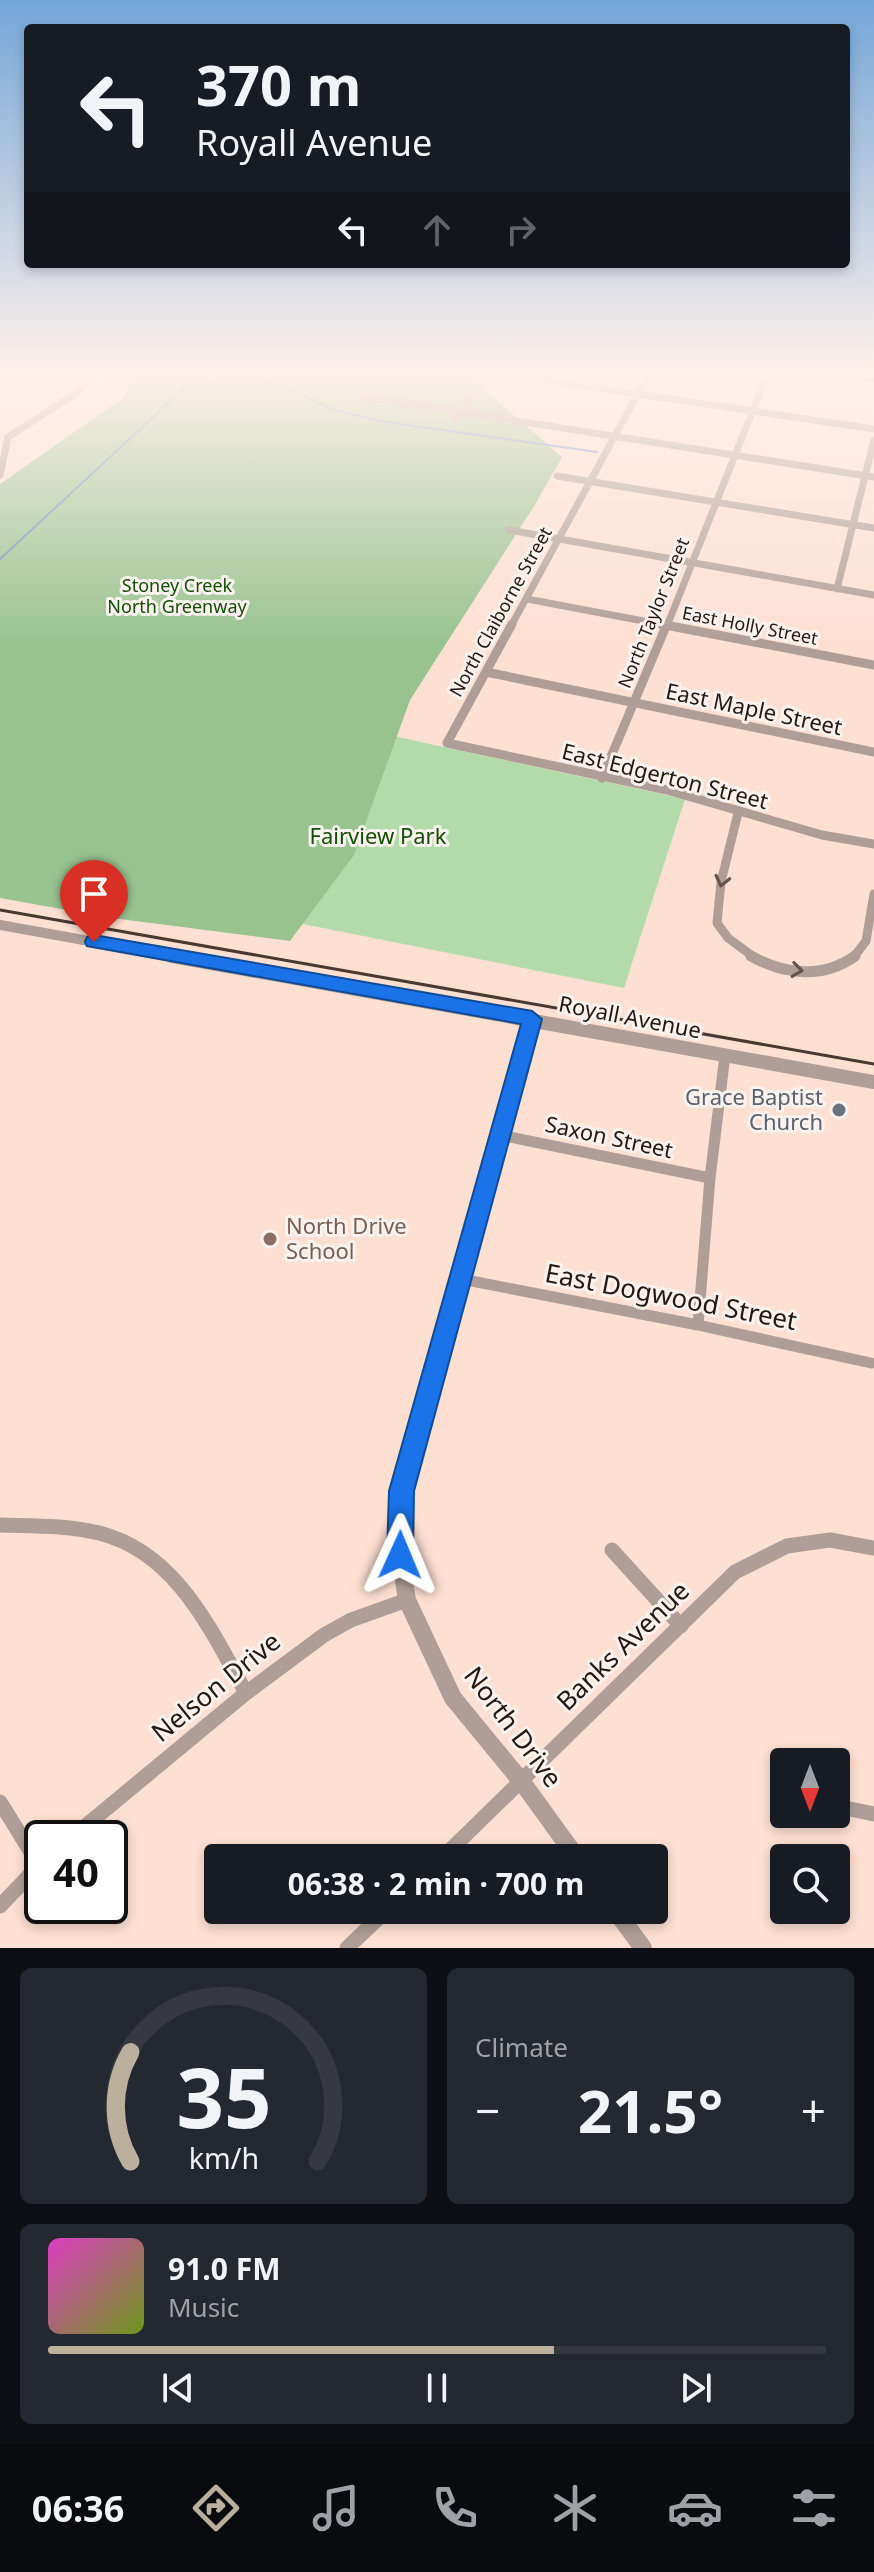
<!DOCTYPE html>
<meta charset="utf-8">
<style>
body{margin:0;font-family:"Noto Sans",sans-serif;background:#242831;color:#f1f3f6;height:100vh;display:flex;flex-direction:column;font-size:30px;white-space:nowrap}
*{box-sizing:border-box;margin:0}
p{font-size:26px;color:#9ea1a6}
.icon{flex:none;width:44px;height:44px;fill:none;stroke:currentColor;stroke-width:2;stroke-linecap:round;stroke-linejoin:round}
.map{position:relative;height:1948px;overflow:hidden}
.details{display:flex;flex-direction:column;gap:20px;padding:20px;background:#0d0f14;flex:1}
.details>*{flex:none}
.banner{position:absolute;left:24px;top:24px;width:826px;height:244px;border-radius:8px;box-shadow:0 4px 12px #0003;background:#171b24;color:#f1f3f6;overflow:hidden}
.needle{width:52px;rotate:180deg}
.fabs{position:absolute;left:770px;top:1748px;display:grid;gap:16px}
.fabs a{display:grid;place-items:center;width:80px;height:80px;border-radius:8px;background:#171b24;box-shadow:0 4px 12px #0003;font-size:40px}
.speed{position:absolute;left:24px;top:1820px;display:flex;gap:16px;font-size:40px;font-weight:700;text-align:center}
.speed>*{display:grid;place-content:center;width:104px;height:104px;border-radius:50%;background:#171b24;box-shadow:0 4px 12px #0003;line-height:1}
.speed .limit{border:4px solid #111;border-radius:12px;background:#fff;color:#111}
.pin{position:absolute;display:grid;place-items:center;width:68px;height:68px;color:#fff;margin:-82px -34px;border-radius:50% 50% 50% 0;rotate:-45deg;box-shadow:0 0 8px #0007}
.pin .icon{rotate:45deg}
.me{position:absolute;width:88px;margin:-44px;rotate:1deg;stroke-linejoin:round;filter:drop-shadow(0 0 6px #0008)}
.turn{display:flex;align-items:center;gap:28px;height:168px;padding:0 40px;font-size:36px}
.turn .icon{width:104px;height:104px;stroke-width:2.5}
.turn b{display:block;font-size:56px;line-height:68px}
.lanes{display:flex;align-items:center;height:76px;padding:0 40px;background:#0003;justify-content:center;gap:40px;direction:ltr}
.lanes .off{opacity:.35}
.big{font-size:60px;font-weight:700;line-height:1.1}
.details .tile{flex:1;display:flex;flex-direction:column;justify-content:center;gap:12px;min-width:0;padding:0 28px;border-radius:12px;background:#242831}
.details .dial{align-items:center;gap:0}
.dial svg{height:208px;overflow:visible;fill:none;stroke:#363941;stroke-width:7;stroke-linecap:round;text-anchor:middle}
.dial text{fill:#f1f3f6;stroke:none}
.song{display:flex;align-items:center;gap:24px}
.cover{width:96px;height:96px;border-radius:12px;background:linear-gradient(135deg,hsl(310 70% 55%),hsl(80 70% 35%))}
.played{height:8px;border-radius:4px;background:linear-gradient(90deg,#bab09c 65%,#363941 65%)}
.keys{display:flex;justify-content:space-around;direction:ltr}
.heat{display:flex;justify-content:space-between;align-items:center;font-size:44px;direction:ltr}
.details .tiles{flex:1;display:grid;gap:20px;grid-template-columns:1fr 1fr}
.tile:last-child{grid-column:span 2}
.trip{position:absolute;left:204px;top:1844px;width:464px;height:80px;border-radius:8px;background:#171b24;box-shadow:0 4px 12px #0003;font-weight:700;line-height:80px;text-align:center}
.tab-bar{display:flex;height:128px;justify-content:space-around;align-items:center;background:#090b0e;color:#9ea1a6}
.tab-bar .icon{width:56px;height:56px}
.tab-bar .active{color:#bab09c}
.tab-bar b{font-size:36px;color:#f1f3f6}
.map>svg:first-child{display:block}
</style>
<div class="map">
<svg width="874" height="1948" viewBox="0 0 874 1948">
<rect width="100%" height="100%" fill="#fee0d2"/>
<path fill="#b3dbaa" d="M328,722L685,799L624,988L212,906Z"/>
<path fill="#98c38f" d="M136,370H462L562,457L536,503L410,700L354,855L290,941L112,918L0,898V484L123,398Z"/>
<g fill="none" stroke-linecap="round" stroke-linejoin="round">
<path stroke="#6691c1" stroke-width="2" d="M212,377L277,383L334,410L379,421L597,452
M0,559L204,370"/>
<path stroke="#ae9e97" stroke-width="7" d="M476,370L874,429
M359,396L874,477
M455,420L497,370
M0,475L8,437L75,394L98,370
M557,476L874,528
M509,530L874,595
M837,589L874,440
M527,599L670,626
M511,626L651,370
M667,626L769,370"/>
<path stroke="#ae9e97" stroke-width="9" d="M512,624L447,743L667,790L822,835L874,844
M660,624L874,665
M486,672L874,752
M602,778L667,624
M739,809L721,882L717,923L728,938L755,958
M853,958L866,941L874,894"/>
<path stroke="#ae9e97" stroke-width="11" d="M751,956C785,975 823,979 855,956
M500,1135L710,1178
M461,1279L698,1325L871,1363
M698,1325L710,1178L725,1055"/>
<path stroke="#ae9e97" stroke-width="15" d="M0,1525C33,1526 67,1525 99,1533C176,1552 211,1630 246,1693
M612,1550L681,1626
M0,1802L39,1865
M850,1809L874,1814
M71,1838L246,1693L324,1635L351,1620L407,1600
M442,1858L735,1572L787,1546L830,1540L874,1548
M0,1906L42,1862
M347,1948L387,1910"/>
<path stroke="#ae9e97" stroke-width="10" d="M0,925L183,958"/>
<path stroke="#ae9e97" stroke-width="14" d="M172,956L874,1082
M429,1389L532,1019"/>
<path stroke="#ae9e97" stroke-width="18" d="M430,1387L401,1491L400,1555L407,1600L453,1698L522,1782L577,1858
M615,1910L643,1948"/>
<path fill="#7e6256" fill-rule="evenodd" d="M806,370H832L874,376V382Z"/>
<path stroke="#493932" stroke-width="3" d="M0,910L874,1064"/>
</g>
<defs><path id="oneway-chevron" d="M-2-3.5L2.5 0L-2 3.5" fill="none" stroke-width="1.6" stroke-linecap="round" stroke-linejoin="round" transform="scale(2)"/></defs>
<g stroke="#63544e">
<use href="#oneway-chevron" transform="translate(722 881) rotate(103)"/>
<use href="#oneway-chevron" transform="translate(797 970) rotate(7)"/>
</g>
<linearGradient id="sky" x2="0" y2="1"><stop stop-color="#74a6d8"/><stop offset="0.58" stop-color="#fff1eb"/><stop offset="1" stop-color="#fff1eb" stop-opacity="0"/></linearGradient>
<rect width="874" height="643" fill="url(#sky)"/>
<path fill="#1a73e8" stroke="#114b97" stroke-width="2" d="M94,935L532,1011L542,1019L414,1491L413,1555L409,1564L400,1568L391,1564L387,1555L389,1491L521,1024L87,946L85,942L87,937Z"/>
<circle fill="#6b7280" stroke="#faf2ef" stroke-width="3" cx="839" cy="1110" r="8"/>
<circle fill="#8d6e63" stroke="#faf2ef" stroke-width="3" cx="270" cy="1239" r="8"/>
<g text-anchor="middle" stroke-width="6" stroke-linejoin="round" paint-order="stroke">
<g font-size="18" fill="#144d02" stroke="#faf2ef">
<text x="177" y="592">Stoney Creek<tspan x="177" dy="21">North Greenway</tspan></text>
</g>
<g font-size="18" fill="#251812" stroke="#faf2ef">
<text transform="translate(501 612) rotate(-61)" y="6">North Claiborne Street</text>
<text transform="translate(654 613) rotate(-68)" y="6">North Taylor Street</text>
<text transform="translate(750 626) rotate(11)" y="6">East Holly Street</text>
</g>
<g font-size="22" fill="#251812" stroke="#faf2ef">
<text transform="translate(754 709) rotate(12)" y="8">East Maple Street</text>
<text transform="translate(665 776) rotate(14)" y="8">East Edgerton Street</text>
<text transform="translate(630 1017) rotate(11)" y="8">Royall Avenue</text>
<text transform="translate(609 1137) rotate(12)" y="8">Saxon Street</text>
</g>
<g font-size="22" fill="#144d02" stroke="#faf2ef">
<text x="378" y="844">Fairview Park</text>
</g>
<g font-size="22" fill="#5b616d" stroke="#faf2ef" text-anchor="end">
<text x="823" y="1105">Grace Baptist<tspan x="823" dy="25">Church</tspan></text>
</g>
<g font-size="22" fill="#785e54" stroke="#faf2ef" text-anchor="start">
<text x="286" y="1234">North Drive<tspan x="286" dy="25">School</tspan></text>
</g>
<g font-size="26" fill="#251812" stroke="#faf2ef">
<text transform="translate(671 1297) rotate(11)" y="9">East Dogwood Street</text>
<text transform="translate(623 1646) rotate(-44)" y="9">Banks Avenue</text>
<text transform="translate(216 1687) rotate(-39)" y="9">Nelson Drive</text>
<text transform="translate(513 1727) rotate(53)" y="9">North Drive</text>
</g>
</g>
</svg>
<div class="fabs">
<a><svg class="needle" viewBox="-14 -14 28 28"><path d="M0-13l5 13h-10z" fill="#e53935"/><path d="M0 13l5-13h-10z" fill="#9ea1a6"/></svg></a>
<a><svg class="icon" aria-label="search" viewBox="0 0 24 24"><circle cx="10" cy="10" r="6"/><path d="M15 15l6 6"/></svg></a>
</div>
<div class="speed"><div class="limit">40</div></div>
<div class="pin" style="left:94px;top:942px;background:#d93025"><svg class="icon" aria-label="arrive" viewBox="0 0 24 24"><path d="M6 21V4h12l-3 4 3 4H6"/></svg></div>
<svg class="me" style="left:400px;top:1555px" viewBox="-20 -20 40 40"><path d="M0-17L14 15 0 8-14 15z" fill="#1a73e8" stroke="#fff" stroke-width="4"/></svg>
<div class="trip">06:38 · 2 min · 700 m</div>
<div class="banner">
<div class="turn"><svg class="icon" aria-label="left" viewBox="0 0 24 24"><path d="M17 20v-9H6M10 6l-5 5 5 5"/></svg><div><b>370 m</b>Royall Avenue</div></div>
<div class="lanes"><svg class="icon" aria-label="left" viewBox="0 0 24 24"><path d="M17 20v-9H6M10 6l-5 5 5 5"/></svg><svg class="icon off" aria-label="ahead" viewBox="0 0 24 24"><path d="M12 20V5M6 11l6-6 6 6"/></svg><svg class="icon off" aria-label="right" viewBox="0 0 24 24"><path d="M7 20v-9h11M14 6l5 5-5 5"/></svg></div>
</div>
</div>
<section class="details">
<div class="tiles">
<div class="tile dial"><svg viewBox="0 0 100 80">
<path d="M14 69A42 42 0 1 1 86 69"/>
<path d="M14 69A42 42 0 0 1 14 27" stroke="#bab09c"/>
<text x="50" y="56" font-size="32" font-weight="700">35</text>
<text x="50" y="72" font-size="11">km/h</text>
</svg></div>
<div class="tile"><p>Climate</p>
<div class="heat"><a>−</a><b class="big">21.5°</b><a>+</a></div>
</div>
<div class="tile">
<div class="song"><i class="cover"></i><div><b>91.0 FM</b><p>Music</p></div></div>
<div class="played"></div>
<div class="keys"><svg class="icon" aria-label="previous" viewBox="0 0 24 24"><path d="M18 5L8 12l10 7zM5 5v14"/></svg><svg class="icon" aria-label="pause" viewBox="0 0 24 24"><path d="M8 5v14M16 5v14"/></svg><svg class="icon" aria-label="next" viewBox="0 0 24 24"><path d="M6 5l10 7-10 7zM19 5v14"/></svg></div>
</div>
</div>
</section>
<nav class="tab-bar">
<b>06:36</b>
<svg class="icon active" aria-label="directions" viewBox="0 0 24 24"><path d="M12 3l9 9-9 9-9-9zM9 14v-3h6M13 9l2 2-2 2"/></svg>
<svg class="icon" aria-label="music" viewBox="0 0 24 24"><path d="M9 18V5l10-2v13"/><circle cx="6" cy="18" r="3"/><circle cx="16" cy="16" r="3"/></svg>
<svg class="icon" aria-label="phone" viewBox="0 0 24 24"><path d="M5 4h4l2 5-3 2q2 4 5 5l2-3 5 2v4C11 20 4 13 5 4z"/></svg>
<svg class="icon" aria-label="climate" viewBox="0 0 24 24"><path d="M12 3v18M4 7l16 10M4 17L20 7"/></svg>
<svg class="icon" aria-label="car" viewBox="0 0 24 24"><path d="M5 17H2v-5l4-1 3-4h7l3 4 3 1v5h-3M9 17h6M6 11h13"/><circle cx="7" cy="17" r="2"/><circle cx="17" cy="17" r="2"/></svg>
<svg class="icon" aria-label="filters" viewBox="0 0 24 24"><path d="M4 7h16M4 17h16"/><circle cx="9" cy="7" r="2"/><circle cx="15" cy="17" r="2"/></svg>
</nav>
